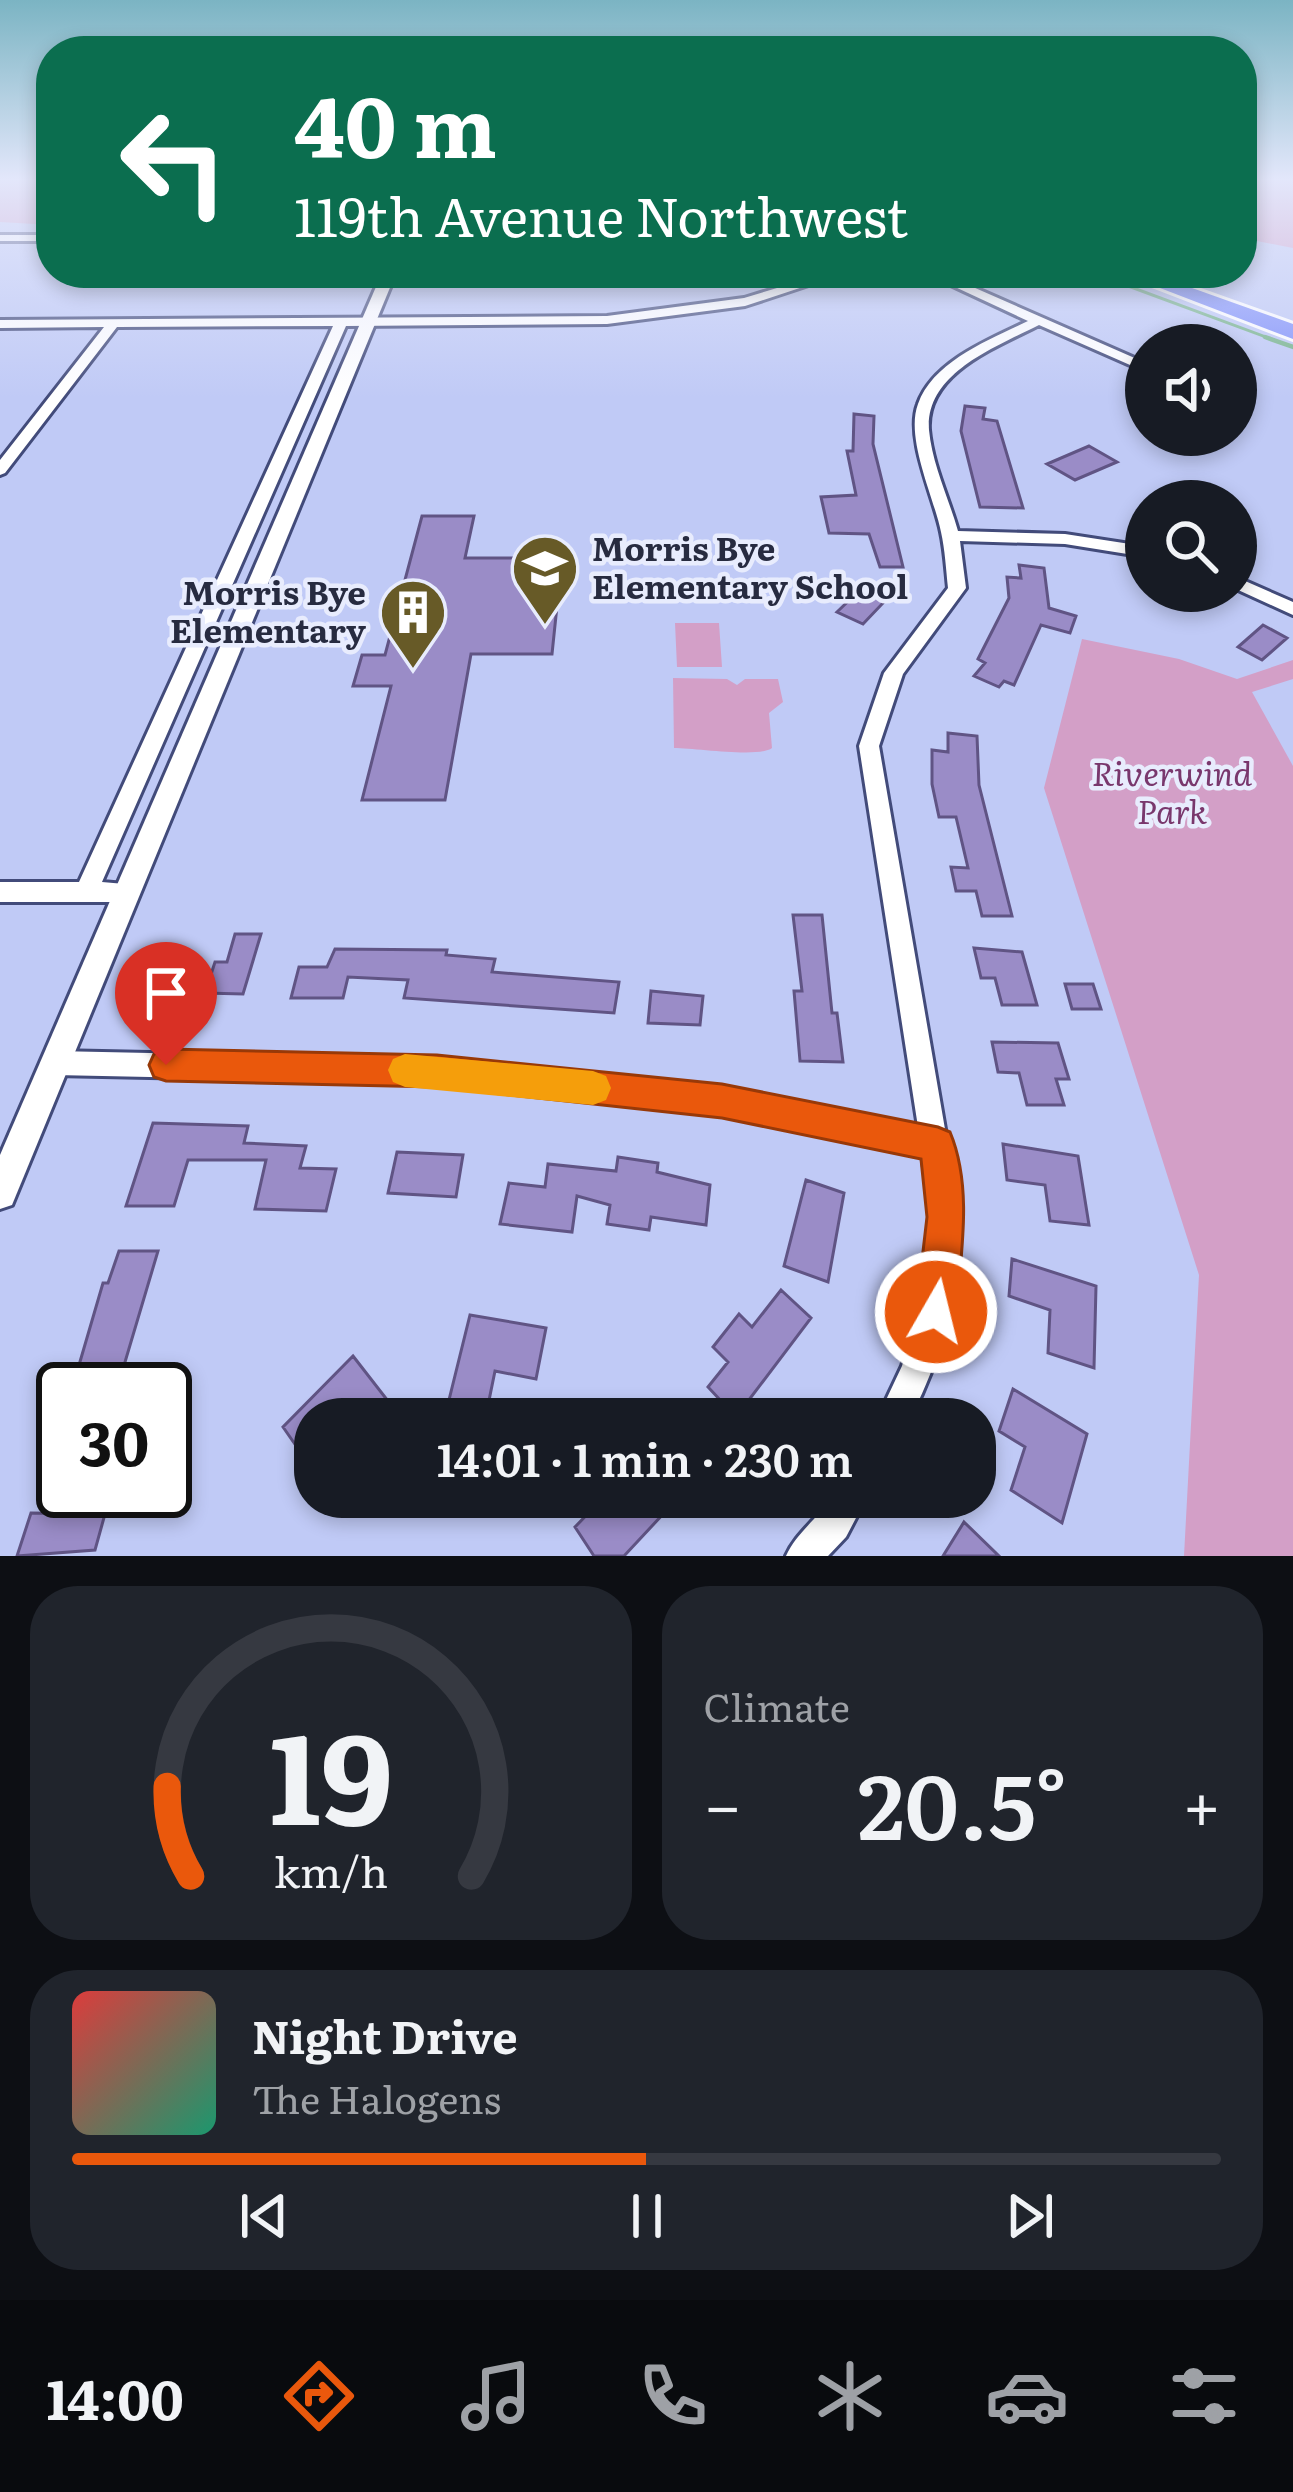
<!DOCTYPE html>
<meta charset="utf-8">
<style>
body{margin:0;font-family:Literata,serif;background:#20242c;color:#f1f3f6;height:100vh;display:flex;flex-direction:column;font-size:45px;white-space:nowrap}
*{box-sizing:border-box;margin:0}
p{font-size:39px;color:#9ea1a6}
.icon{flex:none;width:66px;height:66px;fill:none;stroke:currentColor;stroke-width:2;stroke-linecap:round;stroke-linejoin:round}
.map{position:relative;height:1556px;overflow:hidden}
.drawer{display:flex;flex-direction:column;gap:30px;padding:30px;background:#0d0f14;flex:1}
.drawer>*{flex:none}
.banner{position:absolute;left:36px;top:36px;width:1221px;height:252px;border-radius:48px;box-shadow:0 6px 18px #0003;background:#0b6e4f;color:#fff;overflow:hidden}
.tools{position:absolute;left:1125px;top:324px;display:grid;gap:24px}
.tools a{display:grid;place-items:center;width:132px;height:132px;border-radius:50%;background:#171b24;box-shadow:0 6px 18px #0003;font-size:60px}
.speed{position:absolute;left:36px;top:1362px;display:flex;gap:24px;font-size:60px;font-weight:700;text-align:center}
.speed>*{display:grid;place-content:center;width:156px;height:156px;border-radius:50%;background:#171b24;box-shadow:0 6px 18px #0003;line-height:1}
.speed .limit{border:6px solid #111;border-radius:18px;background:#fff;color:#111}
.pin{position:absolute;display:grid;place-items:center;width:102px;height:102px;color:#fff;margin:-123px -51px;border-radius:50% 50% 50% 0;rotate:-45deg;box-shadow:0 0 12px #0007}
.pin .icon{rotate:45deg}
.me{position:absolute;width:132px;margin:-66px;rotate:8deg;stroke-linejoin:round;filter:drop-shadow(0 0 9px #0008)}
.turn{display:flex;align-items:center;gap:42px;height:252px;padding:0 60px;font-size:54px}
.turn .icon{width:156px;height:156px;stroke-width:2.5}
.turn b{display:block;font-size:84px;line-height:102px}
.big{font-size:90px;font-weight:600;line-height:1.1}
.drawer .card{flex:1;display:flex;flex-direction:column;justify-content:center;gap:18px;min-width:0;padding:0 42px;border-radius:48px;background:#20242c}
.drawer .dial{align-items:center;gap:0}
.dial svg{height:312px;overflow:visible;fill:none;stroke:#363941;stroke-width:7;stroke-linecap:round;text-anchor:middle}
.dial text{fill:#f1f3f6;stroke:none}
.song{display:flex;align-items:center;gap:36px}
.cover{width:144px;height:144px;border-radius:18px;background:linear-gradient(135deg,hsl(0 70% 55%),hsl(160 70% 35%))}
.played{height:12px;border-radius:6px;background:linear-gradient(90deg,#ea580c 50%,#363941 50%)}
.keys{display:flex;justify-content:space-around;direction:ltr}
.heat{display:flex;justify-content:space-between;align-items:center;font-size:66px;direction:ltr}
.drawer .tiles{flex:1;display:grid;gap:30px;grid-template-columns:1fr 1fr}
.card:last-child{grid-column:span 2}
.trip{position:absolute;left:294px;top:1398px;width:702px;height:120px;border-radius:48px;background:#171b24;box-shadow:0 6px 18px #0003;font-weight:600;line-height:120px;text-align:center}
.tab-bar{display:flex;height:192px;justify-content:space-around;align-items:center;background:#090b0e;color:#9ea1a6}
.tab-bar .icon{width:84px;height:84px}
.tab-bar .on{color:#ea580c}
.tab-bar b{font-size:54px;color:#f1f3f6}
.map>svg:first-child{display:block}
</style>
<div class="map">
<svg width="1293" height="1556" viewBox="0 0 1293 1556">
<rect width="100%" height="100%" fill="#c0caf6"/>
<path fill="#d39fc7" d="M51,180V225L0,222V180Z
M1293,180V248L1242,238V180Z
M675,623H719L722,667H677Z
M1082,639L1179,659L1237,679L1293,660V679L1252,692L1293,766V1556H1184L1199,1275L1044,788Z
M673,678L727,679L737,685L745,679H778L783,702L769,713L772,748C759,758 696,748 674,748Z"/>
<g fill="none" stroke-linecap="round" stroke-linejoin="round">
<path stroke="#77b48b" stroke-width="3" d="M1093,273L1274,340"/>
<path stroke="#77b48b" stroke-width="4.5" d="M1265,337L1293,347"/>
</g>
<path fill="#9a8cc7" stroke="#605484" stroke-width="3" d="M965,406L985,408L983,419L997,421L1023,508L980,507L961,431Z
M854,414L874,416L873,444L903,567H880L869,534L829,533L821,497L856,495L847,451H853Z
M1089,446L1117,462L1075,480L1047,464Z
M422,516H474L465,558H562L552,654H471L445,800H362L391,686H353L362,655H385Z
M1019,565L1044,568L1049,608L1076,616L1070,633L1041,625L1014,685L1004,681L999,687L974,676L985,663L978,659L1009,598L1007,577L1021,578Z
M864,586L883,594V603L863,624L837,612Z
M1263,625L1287,638L1262,660L1238,647Z
M948,733L977,736L979,785L1012,916H982L976,891H956L951,867L968,868L956,817H939L932,784V750L948,752Z
M793,915H822L832,1013H837L843,1062L800,1061L794,991H802Z
M235,934H261L243,994L205,993L215,962H227Z
M974,948L1022,952L1037,1005H1002L995,978H981Z
M335,949L447,950L446,955L495,959L492,972L619,982L614,1013L404,998L408,980L348,977L343,998H291L299,967H327Z
M1065,984H1093L1101,1009H1072Z
M651,991L703,996L700,1025L648,1023Z
M992,1042L1058,1043L1069,1079H1056L1064,1105H1027L1019,1073L998,1072Z
M153,1123L248,1126L244,1143L306,1146L300,1168L336,1169L326,1211L255,1209L266,1160H188L174,1206H126Z
M1003,1144L1078,1156L1089,1225L1050,1221L1045,1185L1007,1180Z
M397,1152L463,1155L456,1197L388,1193Z
M618,1157L658,1163L657,1172L710,1185L706,1225L651,1217L649,1230L607,1224L610,1205L577,1196L572,1232L500,1224L509,1183L545,1187L548,1164L616,1171Z
M806,1180L844,1193L828,1282L784,1266Z
M119,1251H158L117,1389H72L103,1283H108Z
M1012,1259L1096,1286L1094,1368L1048,1353L1050,1310L1009,1296Z
M781,1290L811,1318L736,1417L708,1387L728,1362L713,1347L739,1314L752,1327Z
M470,1315L546,1328L536,1379L495,1371L486,1415L447,1408Z
M353,1356L402,1419H315V1473L283,1427Z
M1013,1389L1087,1434L1062,1523L1011,1490L1025,1447L999,1431Z
M604,1497H679L624,1556H594L575,1527Z
M31,1513L105,1514L95,1550L17,1556Z
M964,1522L999,1556H943Z"/>
<g fill="none" stroke-linecap="round" stroke-linejoin="round">
<defs>
<path id="minor" d="M0,235H51V241H0Z
M827,273H845L745,306L607,324L346,326L102,882L136,885L140,892L136,899L128,902H0V882H79L333,326L117,327L5,473L0,475V460L104,327L0,328V320L607,316L744,298Z
M925,273H941L1146,363V372L1039,325C996,347 925,373 929,430C932,464 949,499 958,531L1065,534L1130,544L1138,517L1146,512V557L1065,544L960,541L966,588L903,674L879,746L946,1135L952,1145L949,1152C953,1173 959,1196 960,1217C964,1285 940,1360 910,1419H877L902,1366L922,1297L932,1218L922,1155L722,1114L437,1083L55,1075L46,1072L42,1063L46,1054L55,1051L437,1059L722,1088L918,1127L859,746L884,673L948,588C946,569 945,550 941,532C934,497 905,438 918,404C933,361 991,339 1028,321Z
M1236,577L1293,602V615L1236,589Z
M831,1497H867L846,1537L828,1556H786C796,1533 818,1519 831,1497Z"/>
<path id="tertiary" d="M382,273H396L12,1205L0,1209V1155Z"/>
<path id="motorway" d="M1121,273H1150L1293,324V339Z"/>
</defs>
<use href="#minor" stroke="#424b7a" stroke-width="6"/>
<use href="#tertiary" stroke="#424b7a" stroke-width="6"/>
<use href="#motorway" stroke="#fff" stroke-width="6"/>
<use href="#minor" fill="#fff" fill-rule="evenodd"/>
<use href="#tertiary" fill="#fff" fill-rule="evenodd"/>
<use href="#motorway" fill="#8393fa" fill-rule="evenodd"/>
</g>
<linearGradient id="sky" x2="0" y2="1"><stop stop-color="#7bb4c3"/><stop offset="0.45" stop-color="#e3e7fb"/><stop offset="1" stop-color="#e3e7fb" stop-opacity="0"/></linearGradient>
<rect width="1293" height="398" fill="url(#sky)"/>
<path fill="#ea580c" stroke="#983908" stroke-width="3" d="M166,1049L437,1055L722,1084L938,1127L950,1132C973,1187 961,1254 956,1312L950,1326L936,1332L922,1326L916,1312L927,1217L921,1159L722,1118L437,1087L166,1081L154,1077L149,1065L154,1054Z"/>
<path fill="#f59e0b" d="M405,1054L593,1071L606,1076L611,1088L606,1100L593,1105L405,1087L393,1082L388,1070L393,1059Z"/>
<defs>
<symbol id="school-pin" viewBox="-11 -11 22 30"><path d="M0 17L-7.5 6A9.5 9.5 0 1 1 7.5 6Z" fill="#675a27" stroke="#e8ecfd"/><path d="M0-5L7-2L0 1L-7-2ZM-4 1L0 2.5L4 1V4Q0 6-4 4Z" fill="#fff"/></symbol>
<symbol id="building-pin" viewBox="-11 -11 22 30"><path d="M0 17L-7.5 6A9.5 9.5 0 1 1 7.5 6Z" fill="#675a27" stroke="#e8ecfd"/><path d="M-4-6H4V6H1V3H-1V6H-4ZM-2.5-4.3h1.7v1.8h-1.7ZM.8-4.3h1.7v1.8H.8ZM-2.5-1h1.7V.8h-1.7ZM.8-1h1.7V.8H.8Z" fill="#fff"/></symbol>
</defs>
<g fill-rule="evenodd">
<use href="#school-pin" x="507" y="530" width="76" height="104"/>
<use href="#building-pin" x="375" y="574" width="76" height="104"/>
</g>
<g text-anchor="middle" stroke-width="9" stroke-linejoin="round" paint-order="stroke">
<g font-size="33" font-weight="bold" fill="#272b40" stroke="#e8ecfd" text-anchor="start">
<text x="592" y="561">Morris Bye<tspan x="592" dy="38">Elementary School</tspan></text>
<text x="366" y="605" text-anchor="end">Morris Bye<tspan x="366" dy="38">Elementary</tspan></text>
</g>
<g font-size="33" font-style="italic" fill="#79376d" stroke="#e8ecfd">
<text x="1172" y="786">Riverwind<tspan x="1172" dy="38">Park</tspan></text>
</g>
</g>
</svg>
<div class="tools">
<a><svg class="icon" aria-label="sound" viewBox="0 0 24 24"><path d="M4 9h4l5-4v14l-5-4H4zM17 9q2 3 0 6"/></svg></a>
<a><svg class="icon" aria-label="search" viewBox="0 0 24 24"><circle cx="10" cy="10" r="6"/><path d="M15 15l6 6"/></svg></a>
</div>
<div class="speed"><div class="limit">30</div></div>
<div class="pin" style="left:166px;top:1065px;background:#d93025"><svg class="icon" aria-label="arrive" viewBox="0 0 24 24"><path d="M6 21V4h12l-3 4 3 4H6"/></svg></div>
<svg class="me" style="left:936px;top:1312px" viewBox="-20 -20 40 40"><circle r="17" fill="#ea580c" stroke="#fff" stroke-width="3"/><path d="M0-11L8 9 0 5-8 9z" fill="#fff"/></svg>
<div class="trip">14:01 · 1 min · 230 m</div>
<div class="banner">
<div class="turn"><svg class="icon" aria-label="left" viewBox="0 0 24 24"><path d="M17 20v-9H6M10 6l-5 5 5 5"/></svg><div><b>40 m</b>119th Avenue Northwest</div></div>
</div>
</div>
<section class="drawer">
<div class="tiles">
<div class="card dial"><svg viewBox="0 0 100 80">
<path d="M14 69A42 42 0 1 1 86 69"/>
<path d="M14 69A42 42 0 0 1 8 46" stroke="#ea580c"/>
<text x="50" y="56" font-size="32" font-weight="700">19</text>
<text x="50" y="72" font-size="11">km/h</text>
</svg></div>
<div class="card"><p>Climate</p>
<div class="heat"><a>−</a><b class="big">20.5°</b><a>+</a></div>
</div>
<div class="card">
<div class="song"><i class="cover"></i><div><b>Night Drive</b><p>The Halogens</p></div></div>
<div class="played"></div>
<div class="keys"><svg class="icon" aria-label="previous" viewBox="0 0 24 24"><path d="M18 5L8 12l10 7zM5 5v14"/></svg><svg class="icon" aria-label="pause" viewBox="0 0 24 24"><path d="M8 5v14M16 5v14"/></svg><svg class="icon" aria-label="next" viewBox="0 0 24 24"><path d="M6 5l10 7-10 7zM19 5v14"/></svg></div>
</div>
</div>
</section>
<nav class="tab-bar">
<b>14:00</b>
<svg class="icon on" aria-label="directions" viewBox="0 0 24 24"><path d="M12 3l9 9-9 9-9-9zM9 14v-3h6M13 9l2 2-2 2"/></svg>
<svg class="icon" aria-label="music" viewBox="0 0 24 24"><path d="M9 18V5l10-2v13"/><circle cx="6" cy="18" r="3"/><circle cx="16" cy="16" r="3"/></svg>
<svg class="icon" aria-label="phone" viewBox="0 0 24 24"><path d="M5 4h4l2 5-3 2q2 4 5 5l2-3 5 2v4C11 20 4 13 5 4z"/></svg>
<svg class="icon" aria-label="climate" viewBox="0 0 24 24"><path d="M12 3v18M4 7l16 10M4 17L20 7"/></svg>
<svg class="icon" aria-label="car" viewBox="0 0 24 24"><path d="M5 17H2v-5l4-1 3-4h7l3 4 3 1v5h-3M9 17h6M6 11h13"/><circle cx="7" cy="17" r="2"/><circle cx="17" cy="17" r="2"/></svg>
<svg class="icon" aria-label="filters" viewBox="0 0 24 24"><path d="M4 7h16M4 17h16"/><circle cx="9" cy="7" r="2"/><circle cx="15" cy="17" r="2"/></svg>
</nav>
